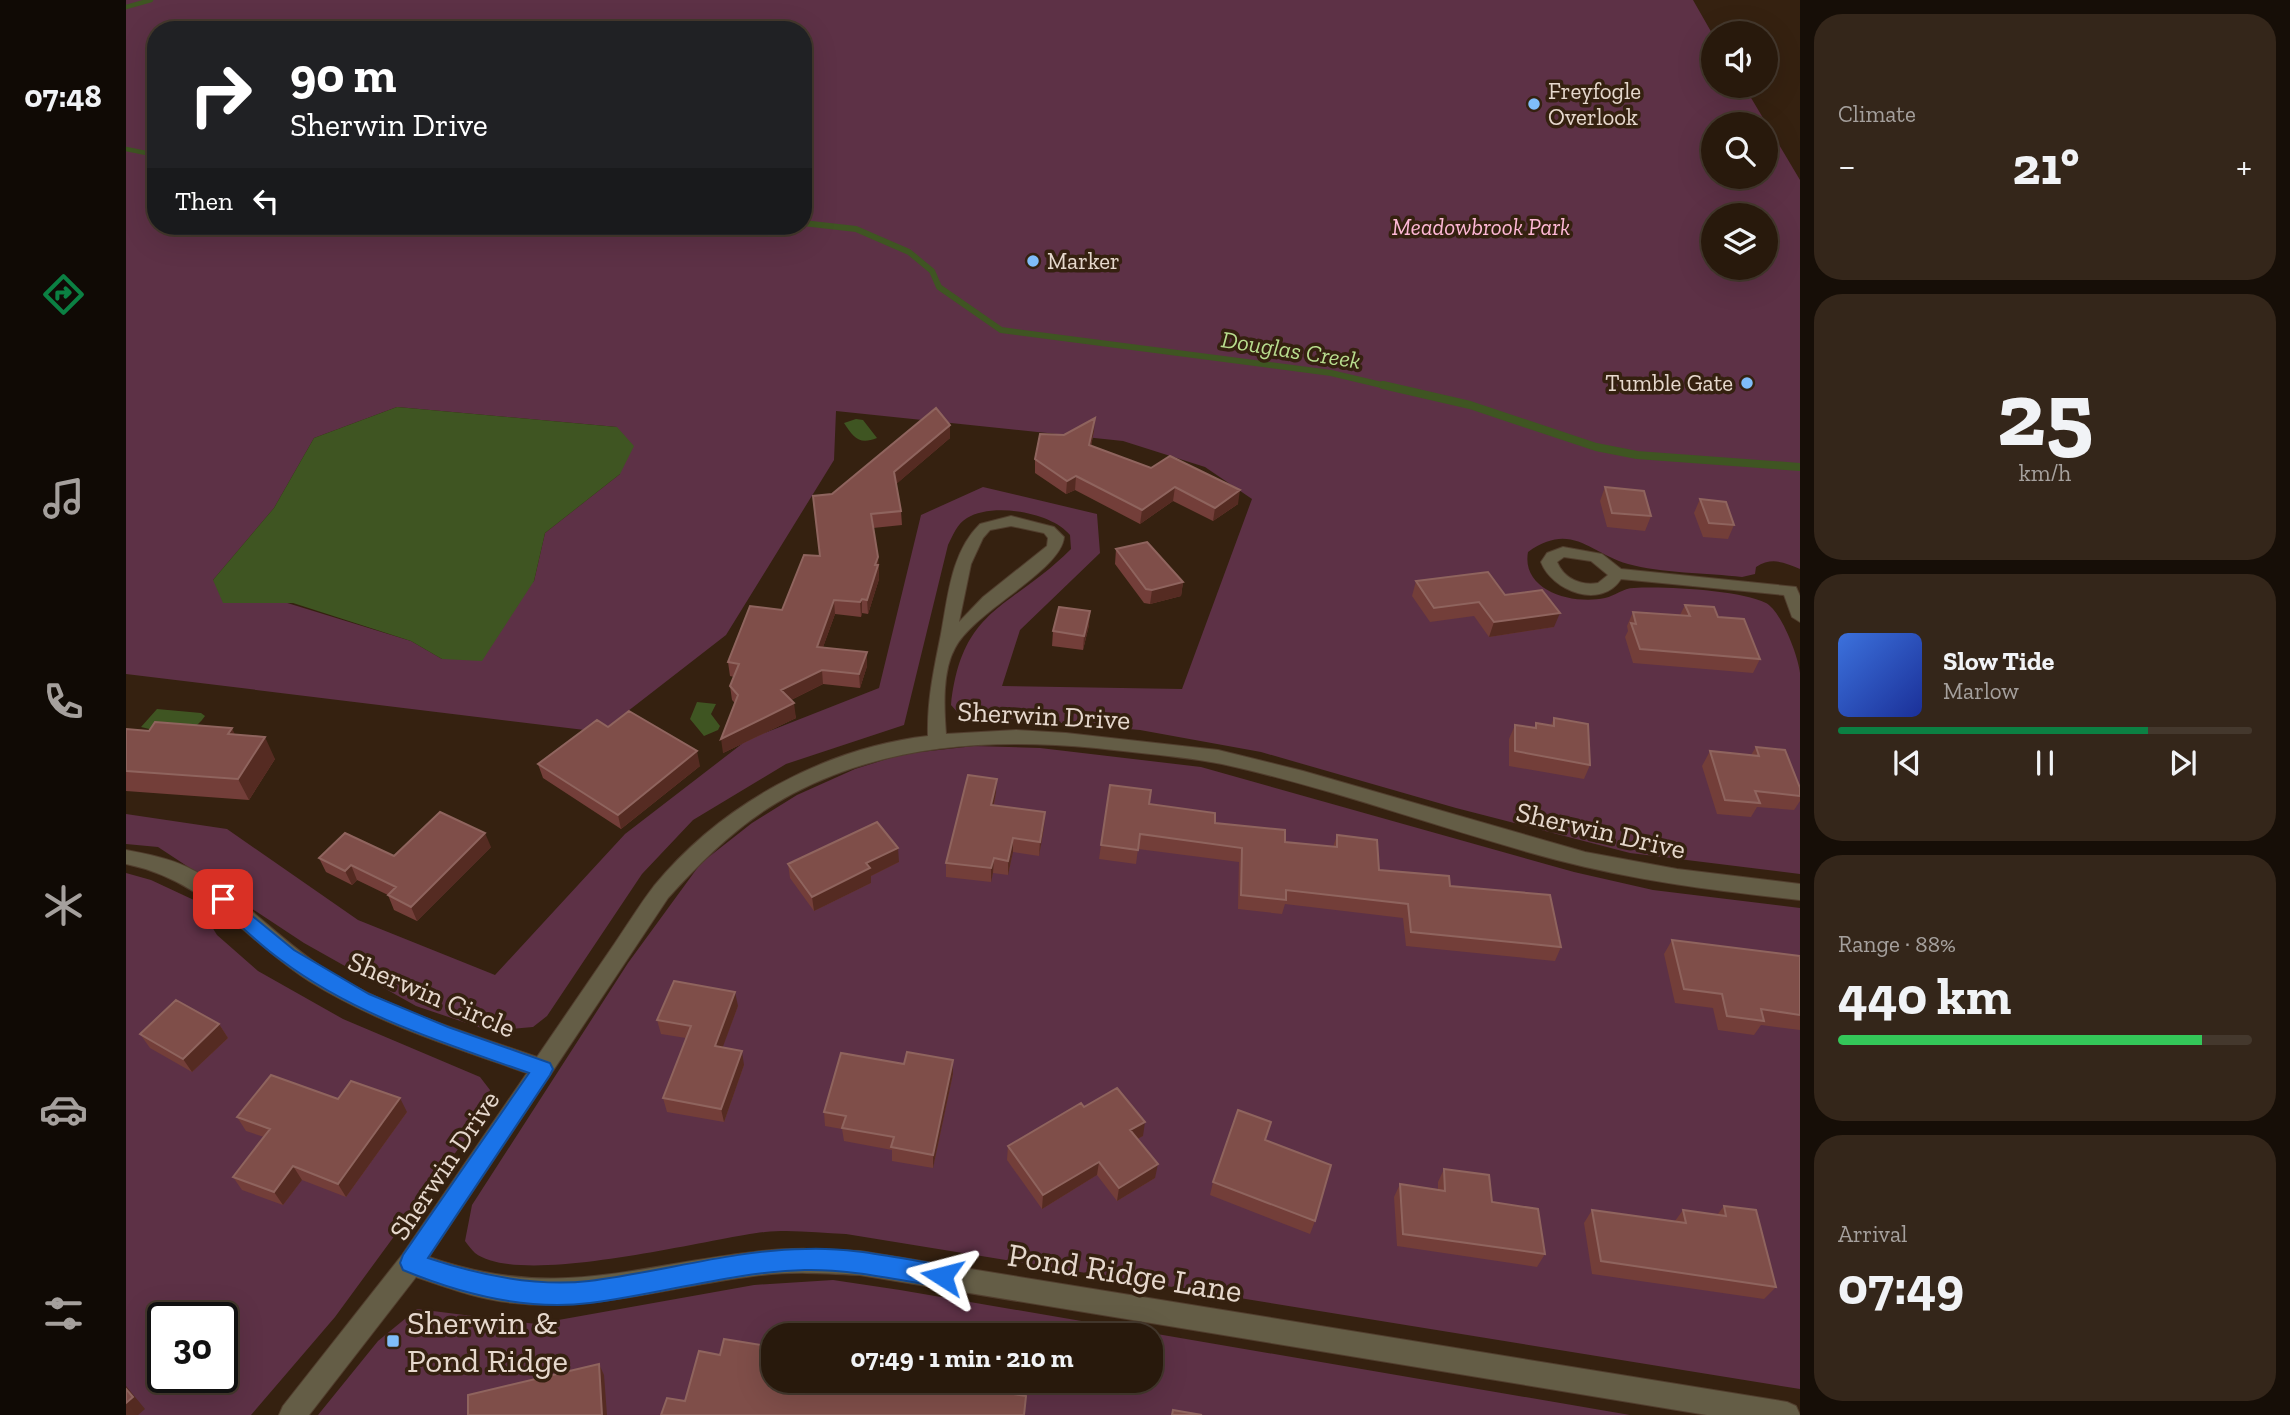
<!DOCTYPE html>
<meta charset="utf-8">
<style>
body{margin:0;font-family:"Zilla Slab",serif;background:#34261a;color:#f1f3f6;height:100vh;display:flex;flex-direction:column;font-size:26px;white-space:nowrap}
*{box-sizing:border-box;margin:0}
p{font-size:23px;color:#a5a09d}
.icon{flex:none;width:38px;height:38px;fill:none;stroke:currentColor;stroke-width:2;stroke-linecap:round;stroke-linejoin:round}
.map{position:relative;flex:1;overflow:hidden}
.panel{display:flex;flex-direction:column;gap:14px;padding:14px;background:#160e07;width:490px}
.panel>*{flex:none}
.banner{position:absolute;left:21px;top:21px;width:665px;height:214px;border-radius:28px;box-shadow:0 7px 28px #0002,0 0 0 2px #44382d;background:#202124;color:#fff;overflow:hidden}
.tools{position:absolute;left:1575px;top:21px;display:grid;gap:14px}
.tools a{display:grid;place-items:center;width:77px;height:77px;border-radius:50%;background:#28190c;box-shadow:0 7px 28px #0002,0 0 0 2px #44382d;font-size:35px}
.speed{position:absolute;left:21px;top:1302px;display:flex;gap:14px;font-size:35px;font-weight:700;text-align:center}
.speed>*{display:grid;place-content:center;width:91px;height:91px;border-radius:50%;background:#28190c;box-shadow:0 7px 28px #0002,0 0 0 2px #44382d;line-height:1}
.speed .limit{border:4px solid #111;border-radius:10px;background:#fff;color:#111}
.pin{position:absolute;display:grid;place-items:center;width:60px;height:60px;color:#fff;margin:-30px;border-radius:14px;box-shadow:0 4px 10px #0006}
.me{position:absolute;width:77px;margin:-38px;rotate:279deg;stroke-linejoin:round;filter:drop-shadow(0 0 5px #0008)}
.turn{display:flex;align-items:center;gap:24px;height:147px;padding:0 28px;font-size:32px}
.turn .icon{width:91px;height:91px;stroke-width:2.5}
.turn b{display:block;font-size:49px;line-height:60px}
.then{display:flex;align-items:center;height:66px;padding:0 28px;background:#0003;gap:14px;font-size:26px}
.big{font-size:52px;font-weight:700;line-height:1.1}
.panel .widget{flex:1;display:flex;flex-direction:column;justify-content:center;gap:10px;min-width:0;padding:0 24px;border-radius:28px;background:#34261a}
.panel .dial{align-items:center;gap:0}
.dial b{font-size:91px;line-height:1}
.song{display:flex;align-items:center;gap:21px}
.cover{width:84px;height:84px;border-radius:10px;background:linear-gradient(135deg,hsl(220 70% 55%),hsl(230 70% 35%))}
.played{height:7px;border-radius:4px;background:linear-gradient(90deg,#0b8043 75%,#44382d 75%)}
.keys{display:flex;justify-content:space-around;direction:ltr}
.heat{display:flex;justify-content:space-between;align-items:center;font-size:38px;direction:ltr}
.charge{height:10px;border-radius:5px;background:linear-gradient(90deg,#34c759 88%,#44382d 0)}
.trip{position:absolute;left:635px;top:1323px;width:402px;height:70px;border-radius:28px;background:#28190c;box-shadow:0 7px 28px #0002,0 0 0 2px #44382d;font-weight:700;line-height:70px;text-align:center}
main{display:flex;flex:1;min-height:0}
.dock{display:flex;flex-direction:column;width:126px;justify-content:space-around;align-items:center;background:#100a05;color:#a5a09d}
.dock .icon{width:49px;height:49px}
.dock .selected{color:#0b8043}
.dock b{font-size:32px;color:#f1f3f6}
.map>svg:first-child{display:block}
</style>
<main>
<nav class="dock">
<b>07:48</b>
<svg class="icon selected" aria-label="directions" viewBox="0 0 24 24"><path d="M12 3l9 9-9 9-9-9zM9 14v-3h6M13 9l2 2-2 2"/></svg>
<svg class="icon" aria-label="music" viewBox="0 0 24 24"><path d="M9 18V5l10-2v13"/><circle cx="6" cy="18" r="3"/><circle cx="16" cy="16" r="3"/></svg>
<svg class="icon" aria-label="phone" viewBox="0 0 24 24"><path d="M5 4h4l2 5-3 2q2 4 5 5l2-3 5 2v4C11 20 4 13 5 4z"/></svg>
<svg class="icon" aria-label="climate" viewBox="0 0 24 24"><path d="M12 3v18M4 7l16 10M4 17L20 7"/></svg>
<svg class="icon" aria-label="car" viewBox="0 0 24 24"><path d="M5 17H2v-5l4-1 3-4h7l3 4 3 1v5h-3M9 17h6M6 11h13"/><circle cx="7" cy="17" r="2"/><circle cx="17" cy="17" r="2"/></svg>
<svg class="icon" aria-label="filters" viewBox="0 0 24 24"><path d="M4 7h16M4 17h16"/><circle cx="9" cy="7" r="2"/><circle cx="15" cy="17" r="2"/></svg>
</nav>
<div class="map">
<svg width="1674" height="1415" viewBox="0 0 1674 1415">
<rect width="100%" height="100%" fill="#352110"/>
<path fill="#5d3146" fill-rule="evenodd" d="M0,0H1567L1587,35V86H1618L1674,180V569C1657,562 1646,557 1630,567L1629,574L1616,577C1582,573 1534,573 1502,564C1463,553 1446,521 1402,552C1395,591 1447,605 1479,598C1489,596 1497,588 1508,588C1538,586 1614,590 1640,603C1655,611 1672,655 1674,673C1674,693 1674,715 1674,736C1674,782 1674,828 1674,874L1504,853L1330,808L1135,752L1014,730L833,714L825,705C836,606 884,610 945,549L944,535C926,512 866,502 841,518C831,524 827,535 822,545L778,725L660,764L567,820L516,874L421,1016L407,1027L364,1031L290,1006L178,943L32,847L0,844V814L101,829L232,920L369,975L499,834L621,740L753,688L795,515L857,487L971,514L974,553L894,630L876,686L1056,689L1126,499L1079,467L997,441L710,411L708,460L600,635L475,732L0,674ZM30,30H677V226H30ZM1587,124H1640V177H1587ZM1587,215H1640V268H1587ZM271,407L491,427L494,474L419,533L408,581L316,659L285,641L87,580L148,508L188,438Z
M848,746L914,748L1075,767L1448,872L1527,890L1674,908V1389L720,1234C694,1233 665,1229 639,1232C580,1239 395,1288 349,1253C346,1250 342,1245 339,1241L346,1205L502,963L575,863L626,823L671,795L729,769L777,754Z
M0,873L25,880L70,901L91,935L132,971L217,1019L354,1077L364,1090L357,1115L209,1317L125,1415H0ZM37,1318H96V1377H37Z
M707,1280L774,1290L1504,1415H192L252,1341L291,1309L410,1324L628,1285ZM648,1335H1026V1381H648Z"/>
<path fill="#3f5522" d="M271,407L491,427L508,446L494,474L419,533L408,581L356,661L316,659L285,641L167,603H97L87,580L148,508L188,438Z
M730,419L737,420L751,438C733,445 728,438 718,423Z
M571,702L590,704L585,714L594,726L592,730L578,736L564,719Z
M31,709L75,713L79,716C64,739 39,733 15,727Z"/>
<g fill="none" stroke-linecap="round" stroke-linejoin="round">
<path stroke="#3f5522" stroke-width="4.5" d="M0,7L25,0
M0,149L30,155"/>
<path stroke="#3f5522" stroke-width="6" d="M677,223L730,229L783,252L806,271L813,287L875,330L1205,373L1264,387"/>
<path stroke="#3f5522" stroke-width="8" d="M1257,385L1344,405L1470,447L1511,455L1674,467"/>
<defs>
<path id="street" d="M885,516L928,527L938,537C935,571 848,611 829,648C816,671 818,709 820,734L890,730L940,733L1092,750L1177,771L1459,852L1551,869L1674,884V900C1592,891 1511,881 1431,860C1318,830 1209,789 1096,764C1055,756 1012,753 970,748C865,738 761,744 666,794C617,820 579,857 542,898L303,1257C429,1301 505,1266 628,1252C663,1247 699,1249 734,1251L1661,1402L1670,1406L1674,1415H1581L734,1275C698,1273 662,1271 627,1276C547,1286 469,1312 388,1303C354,1300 322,1288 290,1277L183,1415H153L157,1406L276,1255L401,1073C327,1047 250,1023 183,981C117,939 82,881 0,864V850C21,854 42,858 61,867C113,892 151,939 199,969C264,1010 339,1032 411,1057C437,1019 463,981 489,943C502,924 514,904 528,886C594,805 698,748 802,736C801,700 808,669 815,634C822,597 825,552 854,524ZM885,526L918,533L922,538L921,546L857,597L833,622L845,564L857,538L864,530Z
M1437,547L1476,554L1495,569L1670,587L1674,596V622L1666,617L1658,595L1495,579C1475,610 1426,591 1415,562L1421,553ZM1438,557L1465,561L1482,575L1472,583C1455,586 1438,579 1431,562Z"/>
</defs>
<use href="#street" stroke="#513e2e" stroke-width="2"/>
<use href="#street" fill="#645d46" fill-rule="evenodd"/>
</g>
<path fill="#733e39" d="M824,425V438L770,484L775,511L776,525L747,528L752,557L753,579L742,614L736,613L735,617L709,614L697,647L741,666L734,688L697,684L665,700L670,718L597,753L609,703L606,700L604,686L608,677L604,676L602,662L656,610L693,556Z
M968,431L965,446L1112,504L1087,521L1047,501L1014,524L949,490L940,494L909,473V459L938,435Z
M1479,487L1525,516L1519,531L1481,527L1474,501Z
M1574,499L1608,525L1602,539L1577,537L1568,513Z
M990,549L1057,582L1055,596L1024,604L1018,603L989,564Z
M1290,581L1379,595L1428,627L1363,637L1348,616L1304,622L1286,596Z
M1559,605L1592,617L1634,659L1627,673L1507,663L1499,637L1502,631L1501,626L1507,612L1554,615Z
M963,625L957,650L926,646L927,631Z
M1428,718L1464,765L1458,779L1383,766V739L1389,725L1408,728L1410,723L1425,725Z
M482,727L574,766L495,829L417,778L412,764Z
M0,729L109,735L149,759L123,800L0,791Z
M1630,747L1674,788V801L1668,810L1631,807L1625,817L1591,814L1576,766L1584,751L1625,755Z
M870,793L868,805L918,827L913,856L887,852L882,875L867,873L865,882L820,877V863Z
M1023,804L1159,842L1207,847L1211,835L1253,870L1324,886L1435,947L1429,961L1280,946L1277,918L1159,904L1156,914L1112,909L1113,862L1012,849L1010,864L973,859L975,845Z
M365,847L291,921L268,910L262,895L231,880L226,885L200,872L193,858L268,856Z
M773,862L745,876V883L688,911L664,878L662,864Z
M1546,940L1674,956V1030L1635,1025L1628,1035L1592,1030L1587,1008L1549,1003L1538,954Z
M612,1006L596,1048L618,1065L598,1122L541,1112L537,1098L560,1038L535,1034L531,1020Z
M93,1024L102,1038L66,1072L24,1048L14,1034Z
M827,1074L807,1168L766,1161V1150L718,1141L716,1129L699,1126L698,1112Z
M212,1099L281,1112L220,1197L176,1180L157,1205L116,1190L107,1177L138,1137L120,1131L111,1117Z
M958,1107L1017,1136L1011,1139L1029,1178L991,1201L971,1175L916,1209L881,1160L882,1146Z
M1139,1140L1189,1221L1184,1234L1084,1195L1087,1182Z
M1318,1169L1366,1202L1419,1254L1411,1267L1271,1246L1268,1197L1274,1184L1312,1189V1182Z
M1598,1206L1650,1287L1638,1299L1466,1274L1458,1223L1466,1210L1549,1221L1557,1210L1591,1215Z"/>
<path fill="#552b22" d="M969,418L968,431L962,459L963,445Z
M824,425V438L768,486V472Z
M950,476L949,490L940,494L941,481Z
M1049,487L1047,501L1014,524L1016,510Z
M1114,490L1112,504L1087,521L1089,508Z
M752,557L753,579L742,614L741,600Z
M1057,582L1055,596L1024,604L1026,590Z
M736,599V613L735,617L734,602Z
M708,600L709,614L692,661L691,647Z
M964,611L963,625L957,650L958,636Z
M1434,613L1428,627L1363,637L1368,622Z
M741,652V666L734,688L733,674Z
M696,670L697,684L657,704L655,690Z
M668,703L670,718L597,753L595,739Z
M106,728L116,750L102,734Z
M139,737L149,759L123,800L112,779Z
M571,751L574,766L495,829L492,815Z
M871,779L870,793L865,819V805Z
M919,812L918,827L913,856L914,842Z
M359,833L365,847L291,921L285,907Z
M887,838V852L882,875V861Z
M772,848L773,862L745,876V883L688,911L686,897L740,863Z
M868,858L867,873L865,882V868Z
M225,865L231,880L226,885L219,871Z
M609,992L612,1006L592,1060L589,1046Z
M93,1024L102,1038L66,1072L57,1059Z
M616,1051L618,1065L598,1122L595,1109Z
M827,1060V1074L807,1168V1155Z
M274,1098L281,1112L220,1197L212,1184Z
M1019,1122L1017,1136L1002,1144L1004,1130Z
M973,1162L971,1175L916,1209L917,1195Z
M1032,1164L1029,1178L991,1201L993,1188Z
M167,1166L176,1180L157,1205L148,1192Z
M473,1364L478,1375L481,1415H476Z
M0,1386L19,1409L12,1415H0Z"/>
<path fill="#7f4e49" stroke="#8f645e" stroke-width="2" d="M810,408L824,425L768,472L775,511L745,514L752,557L749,565H752L741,600L736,599L734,602L708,600L691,647L741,652L733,674L696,670L655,690L668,703L595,739L612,695L604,686L613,664L602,662L624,606L656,610L678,555L694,556L687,496L706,494Z
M969,418L963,445L1025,468L1044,456L1114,490L1089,508L1049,487L1016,510L950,476L941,481L909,459L914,434L938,435Z
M1479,487L1518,491L1525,516L1486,513Z
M1574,499L1600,502L1608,525L1583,523Z
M1021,542L1057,582L1026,590L1020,589L990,549Z
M1362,572L1379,595L1416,590L1434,613L1368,622L1353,602L1308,608L1290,581Z
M1559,605L1588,607L1592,617L1618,619L1634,659L1514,649L1505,623L1510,624L1507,612L1564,616Z
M933,607L964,611L958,636L927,631Z
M503,711L571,751L492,815L412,764L471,720L482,727Z
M1428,718L1462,724L1464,765L1389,751V725L1410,728V723L1428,726Z
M29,722L106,728L102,734L139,737L112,779L0,771V729L23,731Z
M1630,747L1659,750L1674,788V796L1629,791L1634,803L1599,800L1584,751L1633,756Z
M842,775L871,779L865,805L919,812L914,842L887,838L882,861L868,858L865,868L820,863Z
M984,785L1025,790L1023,804L1089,813V823L1159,830V842L1211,847V835L1251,840L1253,870L1323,876L1324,886L1424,895L1435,947L1285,932L1282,904L1160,890V900L1115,895L1116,848L1014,834L1012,850L975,845Z
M314,812L359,833L285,907L262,895L270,887L225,865L219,871L193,858L219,833L268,856Z
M751,822L772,848L740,863L744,868L686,897L662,864Z
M1546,940L1674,956V1015L1635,1009L1638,1021L1601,1016L1596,994L1558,989Z
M548,981L609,992L589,1046L616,1051L595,1109L537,1098L565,1026L531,1020Z
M50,1000L93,1024L57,1059L14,1034Z
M781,1052L827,1060L807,1155L765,1147L768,1137L716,1128L720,1116L698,1112L715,1053L778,1064Z
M145,1075L212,1099L225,1081L274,1098L212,1184L167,1166L148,1192L107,1177L144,1129L111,1117Z
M991,1088L1019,1122L1004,1130L1032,1164L993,1188L973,1162L917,1195L882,1146L955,1103L958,1107Z
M1112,1110L1145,1122L1139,1140L1205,1165L1189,1221L1087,1182Z
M1318,1169L1363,1175L1366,1202L1412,1209L1419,1254L1277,1234L1274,1184L1319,1191Z
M1598,1206L1630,1210L1650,1287L1475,1261L1466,1210L1560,1223L1557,1210L1600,1216Z
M598,1339L648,1347V1381H875L874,1392L900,1396L898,1415H535L541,1398L559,1401L573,1351L594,1355Z
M473,1364L476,1415H342V1395Z
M0,1389L7,1397L0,1403Z
M1047,1410L1076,1415H1046Z"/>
<path fill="#1a73e8" stroke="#114b97" stroke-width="2" d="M97,892L168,950L243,994L322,1027L424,1063L427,1069L424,1075L302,1258C353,1275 409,1287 463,1281C536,1272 606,1250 679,1249C725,1247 771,1258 816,1265L824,1268L827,1276L824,1284L816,1287C771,1280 725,1269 679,1270C606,1272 536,1294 464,1303C401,1311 335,1294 277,1270L274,1263L277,1255L403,1073C318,1043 228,1015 155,960C132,944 112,923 91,904L88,899Z"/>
<g fill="#7fbdf9" stroke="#352110" stroke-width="2.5">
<circle cx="1408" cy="104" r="7"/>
<circle cx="907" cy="261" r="7"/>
<circle cx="1621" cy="383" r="7"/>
<rect x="260" y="1334" width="14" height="14" rx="3.5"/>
</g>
<g text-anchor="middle" stroke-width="7" stroke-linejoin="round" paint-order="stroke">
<g font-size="23" fill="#e6d8cd" stroke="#352110" text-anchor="start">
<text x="1422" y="99">Freyfogle<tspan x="1422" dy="26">Overlook</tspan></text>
<text x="921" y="269">Marker</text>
<text x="1607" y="391" text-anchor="end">Tumble Gate</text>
</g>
<g font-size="23" font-style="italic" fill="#feb8d6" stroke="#352110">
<text x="1355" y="235">Meadowbrook Park</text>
</g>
<g font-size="24" font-style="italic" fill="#b8dd8e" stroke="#352110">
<text transform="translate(1165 350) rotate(9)" y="8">Douglas Creek</text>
</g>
<g font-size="28" fill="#e6d8cd" stroke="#352110">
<text transform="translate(918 715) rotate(3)" y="10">Sherwin Drive</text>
<text transform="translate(1475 830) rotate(13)" y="10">Sherwin Drive</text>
<text transform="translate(306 994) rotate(23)" y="10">Sherwin Circle</text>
<text transform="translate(318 1165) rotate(-56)" y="10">Sherwin Drive</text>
</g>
<g font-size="33" fill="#e6d8cd" stroke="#352110">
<text transform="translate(999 1272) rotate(9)" y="12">Pond Ridge Lane</text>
</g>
<g font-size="33" fill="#e6d8cd" stroke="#352110" text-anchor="start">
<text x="281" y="1334">Sherwin &amp;<tspan x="281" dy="38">Pond Ridge</tspan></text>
</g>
</g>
</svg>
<div class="tools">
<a><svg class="icon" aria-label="sound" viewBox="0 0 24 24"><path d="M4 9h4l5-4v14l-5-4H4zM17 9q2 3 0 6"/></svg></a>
<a><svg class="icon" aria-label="search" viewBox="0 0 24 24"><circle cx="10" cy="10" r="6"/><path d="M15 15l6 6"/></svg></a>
<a><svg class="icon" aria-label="layers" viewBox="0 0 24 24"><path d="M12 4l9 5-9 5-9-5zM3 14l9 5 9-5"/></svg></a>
</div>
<div class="speed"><div class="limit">30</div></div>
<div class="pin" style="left:97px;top:899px;background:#d93025"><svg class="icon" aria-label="arrive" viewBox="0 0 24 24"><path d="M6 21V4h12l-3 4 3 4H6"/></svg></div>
<svg class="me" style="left:816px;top:1276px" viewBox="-20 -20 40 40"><path d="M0-17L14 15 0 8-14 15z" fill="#1a73e8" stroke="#fff" stroke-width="4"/></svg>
<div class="trip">07:49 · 1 min · 210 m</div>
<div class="banner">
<div class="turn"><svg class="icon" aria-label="right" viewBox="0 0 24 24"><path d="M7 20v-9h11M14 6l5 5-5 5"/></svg><div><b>90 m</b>Sherwin Drive</div></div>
<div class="then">Then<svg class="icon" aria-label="left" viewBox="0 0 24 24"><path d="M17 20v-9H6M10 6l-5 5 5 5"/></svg></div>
</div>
</div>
<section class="panel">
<div class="widget"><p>Climate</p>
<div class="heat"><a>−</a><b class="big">21°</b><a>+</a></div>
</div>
<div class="widget dial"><b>25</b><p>km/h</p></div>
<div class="widget">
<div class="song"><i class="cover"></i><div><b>Slow Tide</b><p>Marlow</p></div></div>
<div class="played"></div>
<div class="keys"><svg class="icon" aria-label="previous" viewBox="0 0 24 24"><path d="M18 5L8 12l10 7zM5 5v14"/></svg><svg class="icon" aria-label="pause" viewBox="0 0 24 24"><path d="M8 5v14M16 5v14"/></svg><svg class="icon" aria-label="next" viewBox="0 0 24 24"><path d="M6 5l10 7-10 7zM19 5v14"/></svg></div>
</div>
<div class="widget"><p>Range · 88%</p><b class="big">440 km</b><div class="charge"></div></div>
<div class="widget"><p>Arrival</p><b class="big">07:49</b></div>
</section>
</main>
